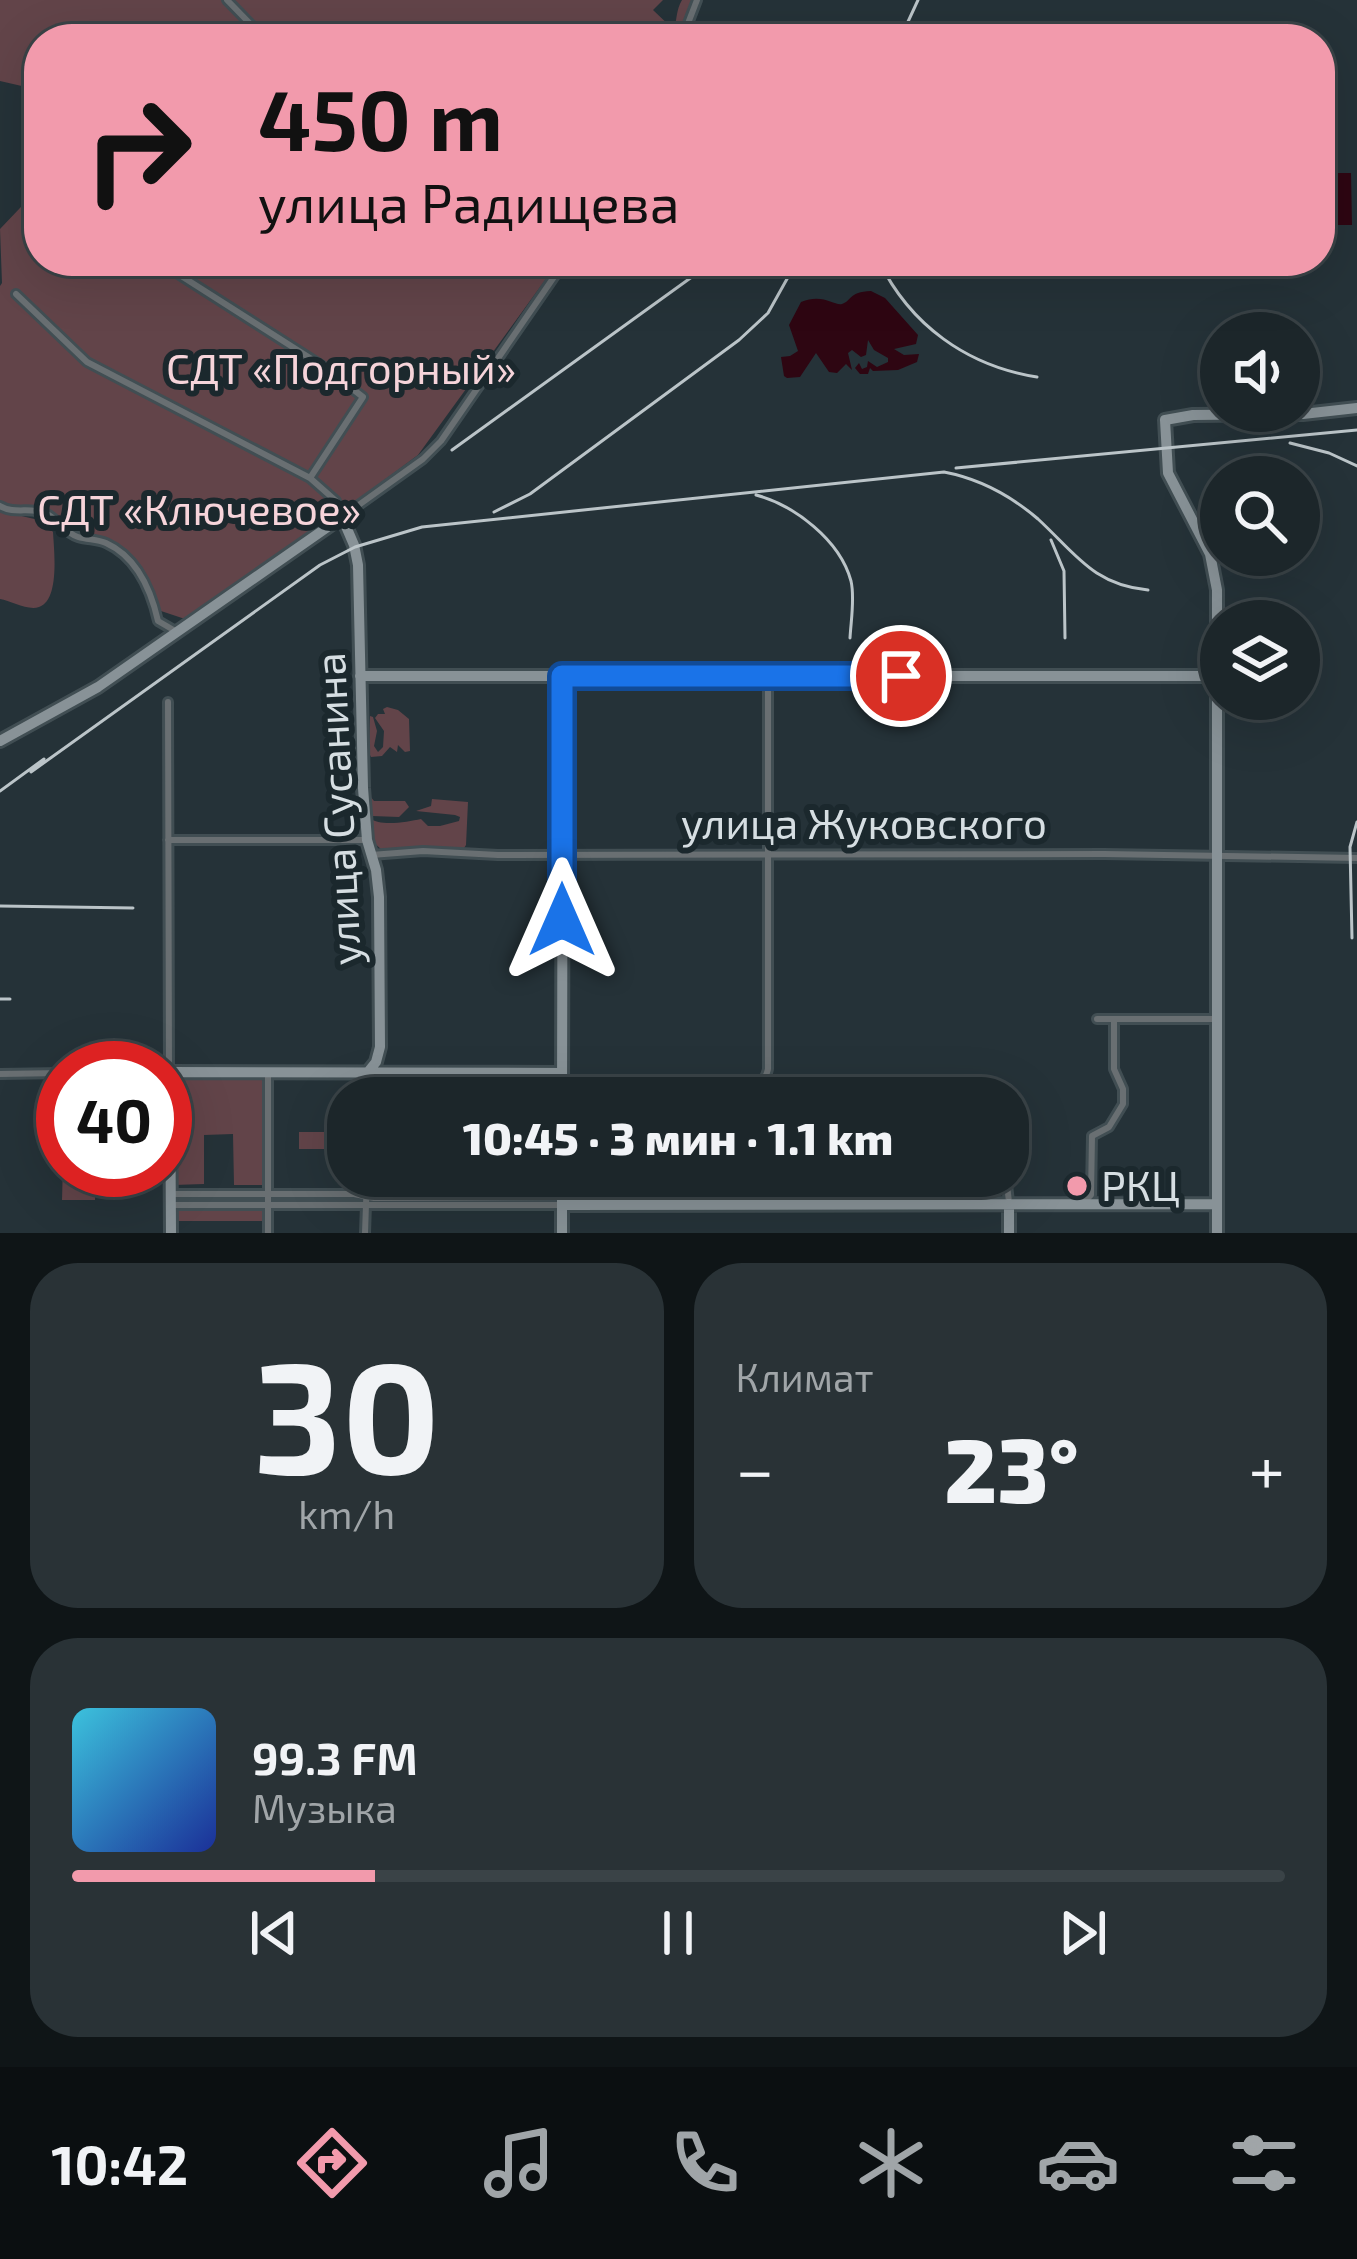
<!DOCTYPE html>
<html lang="ru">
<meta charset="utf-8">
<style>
body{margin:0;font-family:"Exo 2",sans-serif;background:#293236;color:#f1f3f6;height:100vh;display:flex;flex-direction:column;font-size:45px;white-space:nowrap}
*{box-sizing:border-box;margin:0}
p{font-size:39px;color:#a0a5a8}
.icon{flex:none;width:66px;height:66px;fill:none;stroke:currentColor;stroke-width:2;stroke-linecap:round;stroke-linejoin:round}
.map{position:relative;height:1233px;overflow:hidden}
.sheet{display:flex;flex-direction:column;gap:30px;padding:30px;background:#0f1517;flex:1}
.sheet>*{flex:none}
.top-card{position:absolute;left:24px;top:24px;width:1311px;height:252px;border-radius:48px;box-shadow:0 12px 48px #0002,0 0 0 3px #3a4347;background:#f29aac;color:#111;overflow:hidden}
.controls{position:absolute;left:1200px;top:312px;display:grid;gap:24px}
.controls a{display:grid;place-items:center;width:120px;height:120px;border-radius:50%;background:#1c262a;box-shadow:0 12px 48px #0002,0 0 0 3px #3a4347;font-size:60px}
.speed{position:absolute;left:36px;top:1041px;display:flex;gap:24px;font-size:60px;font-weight:700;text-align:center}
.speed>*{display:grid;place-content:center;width:156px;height:156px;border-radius:50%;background:#1c262a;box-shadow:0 12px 48px #0002,0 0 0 3px #3a4347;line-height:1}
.speed .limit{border:18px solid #d22;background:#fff;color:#111}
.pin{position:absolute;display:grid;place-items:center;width:102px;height:102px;color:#fff;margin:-51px;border:6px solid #fff;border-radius:50%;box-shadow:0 3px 12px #0007}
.me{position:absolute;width:132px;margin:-66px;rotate:0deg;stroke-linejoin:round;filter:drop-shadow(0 0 9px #0008)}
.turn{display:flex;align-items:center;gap:42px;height:252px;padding:0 36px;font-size:54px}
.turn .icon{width:156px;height:156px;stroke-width:2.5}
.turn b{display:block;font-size:84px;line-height:102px}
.big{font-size:90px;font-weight:800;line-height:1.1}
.sheet .widget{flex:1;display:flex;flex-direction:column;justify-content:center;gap:18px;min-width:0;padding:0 42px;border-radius:48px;background:#293236}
.sheet .dial{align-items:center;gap:0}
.dial b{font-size:156px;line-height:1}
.song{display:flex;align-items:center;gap:36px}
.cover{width:144px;height:144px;border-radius:18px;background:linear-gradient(135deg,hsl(190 70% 55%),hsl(230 70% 35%))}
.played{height:12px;border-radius:6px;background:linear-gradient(90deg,#f29aac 25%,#3a4347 25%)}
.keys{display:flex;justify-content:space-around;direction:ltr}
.heat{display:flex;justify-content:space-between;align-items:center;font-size:66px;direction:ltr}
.sheet .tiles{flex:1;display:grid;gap:30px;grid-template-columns:1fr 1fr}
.widget:last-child{grid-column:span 2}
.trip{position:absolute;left:327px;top:1077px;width:702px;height:120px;border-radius:48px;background:#1c262a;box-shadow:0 12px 48px #0002,0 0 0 3px #3a4347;font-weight:800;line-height:120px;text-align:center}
.menu{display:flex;height:192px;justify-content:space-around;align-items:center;background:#0b0f11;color:#a0a5a8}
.menu .icon{width:84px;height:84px}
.menu .on{color:#f29aac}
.menu b{font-size:54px;color:#f1f3f6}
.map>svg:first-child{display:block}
</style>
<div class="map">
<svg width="1357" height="1233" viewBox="0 0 1357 1233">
<rect width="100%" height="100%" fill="#253238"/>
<path fill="#624449" d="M0,0H663L653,10L674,30C677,20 676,10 682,0H695L680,39H675L674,35L670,39H39V83L26,87L0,81Z
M39,188V261H559L418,455L344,510L341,508L337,512L340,516L197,615L185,619L161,611C142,561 118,541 70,524C61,521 54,513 45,510C30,504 15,512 0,502V286L2,283L0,229Z
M0,511L43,521L53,532C54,550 60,600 39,607C28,611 11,601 0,599Z
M387,707L398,710L409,719L410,751L405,752L398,745L397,752L390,747L382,756L371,757L369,753L370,716L373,717L377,731L374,746L378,752L383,747L384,731L375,718L378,714H385L383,709Z
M370,796L374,801H405L409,807L399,817L372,816L368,798Z
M432,799L468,802L466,845L464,848L383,851L371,840L370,818C380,827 407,822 421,819L428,826H440L459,821L460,817L455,815L416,811L431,806Z
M174,1076H263V1185H234L233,1134L204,1135V1184L174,1185Z
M299,1132H332V1149H299Z
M63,1163V1170H95V1200H62Z
M176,1210H266V1221H176Z"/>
<path fill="#2e0612" d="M1335,173H1351L1352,225H1335Z
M871,291L885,298L918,335L916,344L894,349L904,355L919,354L917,362L898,370L873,371L870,368L868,374H860L855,368L859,363L862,369L867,367L868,361L877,367L888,362V358L874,350L868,340L866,355L861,357L852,350L848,353L852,370L846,364L837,373L829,372L816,353L800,377L787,378L784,376L781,357L790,356L798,351L789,325L801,302C823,293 834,306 842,304C852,301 848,292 871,291Z"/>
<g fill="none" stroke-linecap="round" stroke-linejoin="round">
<defs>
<path id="street" d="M227,0L265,39
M682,39L697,0
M186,261L175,272L324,367L363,397L310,478
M16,294L87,362L310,478L336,501L342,517L423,459L441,441L565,261
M0,506C15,515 31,506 47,514C58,520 65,533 78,537C88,540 97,539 106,543C137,557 151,590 158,621L177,632
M168,702L169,1072
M168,840H367
M371,855L423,851L498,855L1104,854L1357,858
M1097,1019H1217
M268,1073V1233
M0,1074L63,1073
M368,1098V1072
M757,1098C757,1087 766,1080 768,1069V676
M1008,1098V1089
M1006,1176L1009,1202
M171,1194H354L374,1198L562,1197
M750,1202L751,1176
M1083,1203L1091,1195L1092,1136L1109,1127L1123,1104V1089L1114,1069V1019
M171,1205H562
M365,1233L367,1176"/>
<path id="secondary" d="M360,676H1217
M0,741L98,687L342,517L354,545L358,565L363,788L367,840L376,870L379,897L380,1047L376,1062L368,1072
M562,1098L563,676
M1009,1204V1233
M562,1205L1217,1204
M171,1233L170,1072L562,1073
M562,1233V1176
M1217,1233V590L1210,554L1168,473L1165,420L1193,415L1303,414L1357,408"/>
</defs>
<use href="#street" stroke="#414e53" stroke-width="12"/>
<use href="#secondary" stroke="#414e53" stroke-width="16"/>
<use href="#street" stroke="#696f72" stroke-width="6"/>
<use href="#secondary" stroke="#889297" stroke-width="10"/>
<path stroke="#bbc4c8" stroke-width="3" d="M900,39L918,0
M879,261C910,325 967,366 1037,377
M1290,443L1329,453L1357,466
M452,450L714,261
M956,468L1357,430
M756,495C794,505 840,540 851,581C855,598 851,620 850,638
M494,512L530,494L739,340L768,313L797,261
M1051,540L1064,571L1065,638
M31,772L320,565L355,547L422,527L944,472C981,479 1010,495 1038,519C1075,553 1093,585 1148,590
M0,791L44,759
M0,906L133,908
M1352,938L1350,847L1357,822
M0,999H10"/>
</g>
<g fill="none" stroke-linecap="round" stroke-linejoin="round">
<defs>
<path id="route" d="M562,920V676H901"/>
</defs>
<use href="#route" stroke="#114b97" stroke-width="30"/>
<use href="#route" stroke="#1a73e8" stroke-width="21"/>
</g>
<circle fill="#f29aac" stroke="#1b282d" stroke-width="4.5" cx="1077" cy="1186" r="12"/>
<g text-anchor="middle" stroke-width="12" stroke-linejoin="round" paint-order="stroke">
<g font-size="42" fill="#f6d4da" stroke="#1b282d">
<text x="341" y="384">СДТ «Подгорный»</text>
<text x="199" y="525">СДТ «Ключевое»</text>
</g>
<g font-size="42" fill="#d6dee2" stroke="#1b282d">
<text transform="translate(338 809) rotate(-93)" y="15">улица Сусанина</text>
<text x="864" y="839">улица Жуковского</text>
</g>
<g font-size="42" fill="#d6dee2" stroke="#1b282d" text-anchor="start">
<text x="1101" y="1201">РКЦ</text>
</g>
</g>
</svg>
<div class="controls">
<a><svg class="icon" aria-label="sound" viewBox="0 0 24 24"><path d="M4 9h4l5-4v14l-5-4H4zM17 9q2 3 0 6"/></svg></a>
<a><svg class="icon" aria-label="search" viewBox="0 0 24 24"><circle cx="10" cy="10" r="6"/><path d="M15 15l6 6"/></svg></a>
<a><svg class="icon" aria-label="layers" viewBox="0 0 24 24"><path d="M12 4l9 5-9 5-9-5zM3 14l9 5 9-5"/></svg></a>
</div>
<div class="speed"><div class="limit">40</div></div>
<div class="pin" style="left:901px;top:676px;background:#d93025"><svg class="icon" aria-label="arrive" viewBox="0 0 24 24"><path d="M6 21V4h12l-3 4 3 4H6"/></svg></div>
<svg class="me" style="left:562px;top:920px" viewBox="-20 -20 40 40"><path d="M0-17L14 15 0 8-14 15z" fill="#1a73e8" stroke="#fff" stroke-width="4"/></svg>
<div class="trip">10:45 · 3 мин · 1.1 km</div>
<div class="top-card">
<div class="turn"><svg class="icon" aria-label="right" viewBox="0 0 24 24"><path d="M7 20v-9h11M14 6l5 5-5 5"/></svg><div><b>450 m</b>улица Радищева</div></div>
</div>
</div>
<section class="sheet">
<div class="tiles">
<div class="widget dial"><b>30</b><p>km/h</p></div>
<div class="widget"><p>Климат</p>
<div class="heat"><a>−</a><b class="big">23°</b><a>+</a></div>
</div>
<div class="widget">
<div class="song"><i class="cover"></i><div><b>99.3 FM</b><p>Музыка</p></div></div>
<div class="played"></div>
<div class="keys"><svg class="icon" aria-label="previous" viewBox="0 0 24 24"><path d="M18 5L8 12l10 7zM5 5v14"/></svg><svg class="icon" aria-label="pause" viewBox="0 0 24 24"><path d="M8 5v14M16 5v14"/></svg><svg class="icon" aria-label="next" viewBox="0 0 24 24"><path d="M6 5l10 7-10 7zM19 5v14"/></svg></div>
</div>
</div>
</section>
<nav class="menu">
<b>10:42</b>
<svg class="icon on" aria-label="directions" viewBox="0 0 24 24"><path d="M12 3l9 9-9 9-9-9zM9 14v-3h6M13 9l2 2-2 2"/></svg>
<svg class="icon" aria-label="music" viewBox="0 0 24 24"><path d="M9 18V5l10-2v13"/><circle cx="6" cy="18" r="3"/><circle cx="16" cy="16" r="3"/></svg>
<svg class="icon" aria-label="phone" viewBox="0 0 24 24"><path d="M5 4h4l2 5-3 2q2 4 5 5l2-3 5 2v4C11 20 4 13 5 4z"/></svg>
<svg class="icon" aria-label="climate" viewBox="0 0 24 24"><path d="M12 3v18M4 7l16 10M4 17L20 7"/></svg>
<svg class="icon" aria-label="car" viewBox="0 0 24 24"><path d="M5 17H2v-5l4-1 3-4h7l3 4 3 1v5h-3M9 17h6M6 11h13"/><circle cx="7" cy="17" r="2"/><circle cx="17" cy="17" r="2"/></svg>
<svg class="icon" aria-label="filters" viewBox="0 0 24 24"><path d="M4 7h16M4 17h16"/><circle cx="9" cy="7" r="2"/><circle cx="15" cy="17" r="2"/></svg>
</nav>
